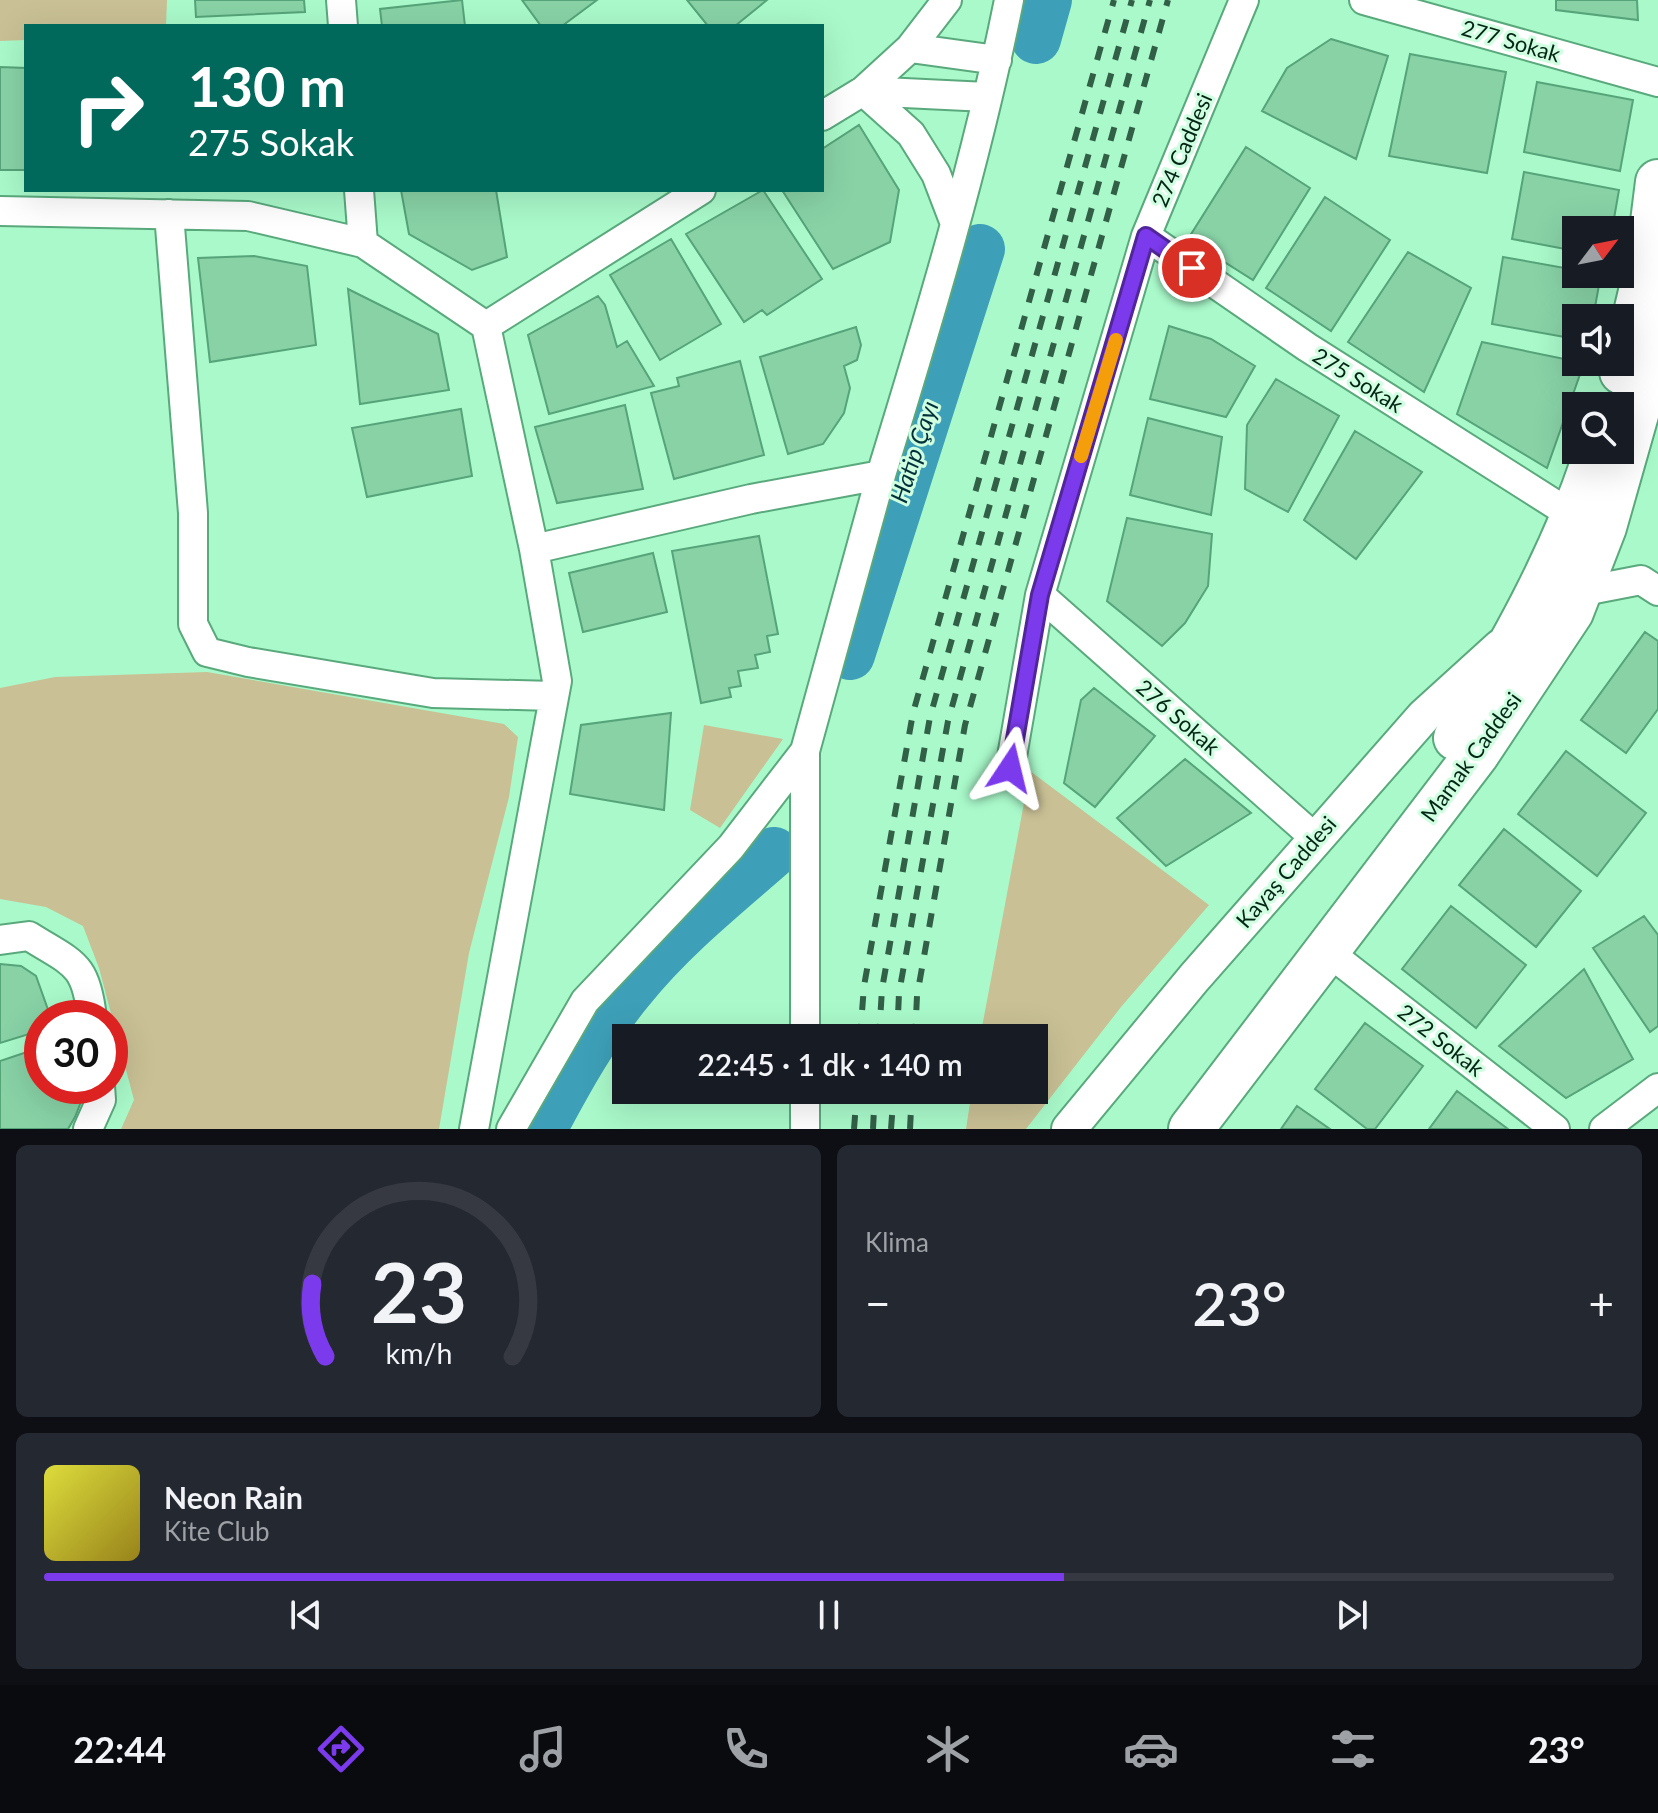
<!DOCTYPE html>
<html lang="tr">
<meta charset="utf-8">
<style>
body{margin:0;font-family:Lato,sans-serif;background:#242831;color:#f1f3f6;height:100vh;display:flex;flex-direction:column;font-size:30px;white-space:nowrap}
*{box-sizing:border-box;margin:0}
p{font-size:26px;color:#9ea1a6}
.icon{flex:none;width:44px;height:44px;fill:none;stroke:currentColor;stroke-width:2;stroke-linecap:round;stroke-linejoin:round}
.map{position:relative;height:1129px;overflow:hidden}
.drawer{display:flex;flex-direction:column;gap:16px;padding:16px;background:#0d0f14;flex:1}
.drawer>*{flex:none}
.banner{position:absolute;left:24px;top:24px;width:800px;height:168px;border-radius:0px;box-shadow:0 8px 32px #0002;background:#00695c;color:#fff;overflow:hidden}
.needle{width:52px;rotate:58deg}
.tools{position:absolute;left:1562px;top:216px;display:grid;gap:16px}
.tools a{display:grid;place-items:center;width:72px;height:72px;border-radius:0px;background:#171b24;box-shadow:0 8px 32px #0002;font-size:40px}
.speed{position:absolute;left:24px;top:1000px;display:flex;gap:16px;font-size:40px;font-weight:700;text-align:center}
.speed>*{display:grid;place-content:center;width:104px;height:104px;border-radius:50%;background:#171b24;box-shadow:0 8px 32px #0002;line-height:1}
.speed .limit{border:12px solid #d22;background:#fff;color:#111}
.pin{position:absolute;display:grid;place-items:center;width:68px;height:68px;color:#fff;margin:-34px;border:4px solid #fff;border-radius:50%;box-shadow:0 2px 8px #0007}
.me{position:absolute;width:88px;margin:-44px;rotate:10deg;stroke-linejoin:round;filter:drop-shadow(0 0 6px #0008)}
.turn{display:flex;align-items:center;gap:28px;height:168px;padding:0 32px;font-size:36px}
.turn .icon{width:104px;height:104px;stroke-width:2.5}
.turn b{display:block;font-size:56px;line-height:68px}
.big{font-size:60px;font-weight:600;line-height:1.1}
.drawer .card{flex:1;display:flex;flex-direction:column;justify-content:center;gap:12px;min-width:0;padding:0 28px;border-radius:12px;background:#242831}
.drawer .dial{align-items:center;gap:0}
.dial svg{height:208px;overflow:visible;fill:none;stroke:#363941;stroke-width:7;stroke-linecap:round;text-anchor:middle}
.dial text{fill:#f1f3f6;stroke:none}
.song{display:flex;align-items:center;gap:24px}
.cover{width:96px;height:96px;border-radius:12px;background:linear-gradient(135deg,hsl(60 70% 55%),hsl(50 70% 35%))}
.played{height:8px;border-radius:4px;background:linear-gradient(90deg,#7c3aed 65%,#363941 65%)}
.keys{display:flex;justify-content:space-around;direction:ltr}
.heat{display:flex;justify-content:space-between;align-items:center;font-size:44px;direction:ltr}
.drawer .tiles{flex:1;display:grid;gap:16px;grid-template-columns:1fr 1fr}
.card:last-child{grid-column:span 2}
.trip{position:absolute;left:612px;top:1024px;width:436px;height:80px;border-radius:0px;background:#171b24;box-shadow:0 8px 32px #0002;font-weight:600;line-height:80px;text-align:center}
.dock{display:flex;height:128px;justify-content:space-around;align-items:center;background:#090b0e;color:#9ea1a6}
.dock .icon{width:56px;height:56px}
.dock .active{color:#7c3aed}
.dock b{font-size:36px;color:#f1f3f6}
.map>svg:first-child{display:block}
</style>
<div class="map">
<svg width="1658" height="1129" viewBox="0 0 1658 1129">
<rect width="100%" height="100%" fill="#a9f9ca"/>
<path fill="#c9c095" d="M0,0H167L166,26H26V40L0,41Z
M207,672L504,724L518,737L509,797L469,953L439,1129H121L134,1100L99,968L83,926L46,907L0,899V688L55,677Z
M704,725L783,739L720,828L690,810Z
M1030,771L1209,905L1121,1007L1026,1129H966L972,1090H1034V1038H980Z"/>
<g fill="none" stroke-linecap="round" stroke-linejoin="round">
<path stroke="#3da0b8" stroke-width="50" d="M1036,39L1047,0
M850,655L980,249
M542,1129C568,1080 595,1031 631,988C672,937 725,895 774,852"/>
</g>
<path fill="#88d2a6" stroke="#56a479" stroke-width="2" d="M195,0H304L305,12L196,17Z
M462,0L465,26H382L380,9Z
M522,0H597L562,26H541Z
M687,0H767L735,26H708Z
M1556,0H1637L1638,20L1556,10Z
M1331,39L1388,56L1356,159L1262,111L1287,68Z
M1410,54L1506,72L1487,173L1389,156Z
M0,67L26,68V170H0Z
M1537,82L1633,100L1620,171L1524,152Z
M859,125L899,190L890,242L833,269L782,190H822V149Z
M1246,147L1310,188L1253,280L1188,239Z
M1524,172L1619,190L1612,230H1576V251L1512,239Z
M401,190H496L507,257L472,270L409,234Z
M763,190L822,279L767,315L762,310L744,322L686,234Z
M1325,197L1390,240L1331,331L1266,288Z
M671,239L721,324L660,360L610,275Z
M1408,252L1471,288L1424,392L1348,342Z
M254,256L307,266L316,345L210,362L198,258Z
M1503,257L1576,270V274H1601L1593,318H1576V339L1492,324Z
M348,289L438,334L449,390L360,404Z
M598,296L605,305L617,347L627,341L654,386L549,414L528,335Z
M1169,326L1211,339L1255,366L1226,417L1150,399Z
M856,327L861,345L857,360L844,366L850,388L844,413L823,444L788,454L760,357Z
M1482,342L1584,363L1547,468L1457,414Z
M740,361L764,455L674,479L651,393L679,386L677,378Z
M1276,379L1339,416L1288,512L1245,489L1247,425Z
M625,405L643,489L557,503L535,427Z
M461,409L472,476L367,497L352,428Z
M1148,418L1222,437L1211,515L1130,495Z
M1355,431L1422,472L1356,559L1304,520Z
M1127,518L1212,534L1208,586L1185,623L1162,646L1107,601Z
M759,536L778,634L767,636L770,652L755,655L758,668L738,671L741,686L729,688L731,697L701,703L672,551Z
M653,553L667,612L583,632L569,573Z
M1645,632L1658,641V709L1626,753L1581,720Z
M1094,688L1155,736L1095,807L1064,783L1081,700Z
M671,713L664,810L570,794L581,725Z
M1566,751L1646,813L1597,876L1518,814Z
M1185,759L1251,813L1166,866L1117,818Z
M1504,829L1581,891L1536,947L1459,885Z
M1451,906L1526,965L1476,1028L1402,969Z
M1644,916L1658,935V1026L1650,1032L1593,948Z
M0,964L21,966L36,976L51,1018H42V1030L0,1043Z
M1584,969L1633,1059L1566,1098L1499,1046Z
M1365,1023L1423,1066L1375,1129H1367L1315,1089Z
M42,1047V1086H81L84,1094L75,1117L68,1129H0V1061Z
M1457,1091L1508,1129H1429Z
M1297,1106L1330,1129H1281Z"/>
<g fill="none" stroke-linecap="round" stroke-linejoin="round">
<defs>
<path id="minor" d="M341,0L343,26
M1364,0L1658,82
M910,48L947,0
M863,91L911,134L936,174L954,221
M863,91L987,97
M822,116L863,91L910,48L997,60
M359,190L363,243
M0,211L248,216L363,243L486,326L534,549L557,681L474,1129
M169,214L193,513V624L207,652L248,662L433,693L554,696
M1146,236L1307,347L1575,517
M486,326L701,190
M881,475C929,319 977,160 1009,0
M1579,592L1641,580L1658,591
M1040,595L1315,838
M805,751V1038
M1010,768L1040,595L1146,236L1244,0
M0,940L29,936C73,964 86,962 92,1018
M1327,951L1555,1129
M88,1129L101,1100L100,1086
M511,1129L585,1001L731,847L805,751L881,475L751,499L534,549
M805,1129V1090
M1604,1129L1658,1088"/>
<path id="tertiary" d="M1069,1129L1194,978L1424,716L1500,647"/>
<path id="primary" d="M1622,372L1648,262L1658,182
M1456,738C1510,649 1561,559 1594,460
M1191,1129L1476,755L1571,612L1604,527L1658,337"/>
</defs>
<use href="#minor" stroke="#5aa97d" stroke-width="32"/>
<use href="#tertiary" stroke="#5aa97d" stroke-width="38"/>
<use href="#primary" stroke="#5aa97d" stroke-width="48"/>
<use href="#minor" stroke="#fff" stroke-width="28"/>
<use href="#tertiary" stroke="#fff" stroke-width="34"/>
<use href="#primary" stroke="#fff" stroke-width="44"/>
<path stroke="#326047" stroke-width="6" stroke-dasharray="14 14" stroke-linecap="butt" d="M860,1038L864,986L913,713L1114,0
M879,1038L882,989L930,717L1132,0
M897,1038L899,993L948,721L1150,0
M915,1038L917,996L965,725L1168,0
M854,1129L857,1090
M873,1129L875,1090
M891,1129L894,1090
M910,1129L912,1090"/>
</g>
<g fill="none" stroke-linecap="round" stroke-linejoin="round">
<defs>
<path id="route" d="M1010,768L1040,595L1146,236L1192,268"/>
</defs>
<use href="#route" stroke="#51269a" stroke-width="20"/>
<use href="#route" stroke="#7c3aed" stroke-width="14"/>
<path stroke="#f59e0b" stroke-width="14" d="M1081,456L1116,340"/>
</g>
<g text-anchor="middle" stroke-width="6" stroke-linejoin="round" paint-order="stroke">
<g font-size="22" fill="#042615" stroke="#d0fee1">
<text transform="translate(1511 41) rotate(16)" y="8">277 Sokak</text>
<text transform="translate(1182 150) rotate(-67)" y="8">274 Caddesi</text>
<text transform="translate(1358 380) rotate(32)" y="8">275 Sokak</text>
<text transform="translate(1178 717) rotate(41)" y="8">276 Sokak</text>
<text transform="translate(1471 757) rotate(-54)" y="8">Mamak Caddesi</text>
<text transform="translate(1286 872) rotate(-49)" y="8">Kayaş Caddesi</text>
<text transform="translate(1441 1040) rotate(38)" y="8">272 Sokak</text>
</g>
<g font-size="24" font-style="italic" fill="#00303a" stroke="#d0fee1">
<text transform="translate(915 452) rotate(-72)" y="8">Hatip Çayı</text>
</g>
</g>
</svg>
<div class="tools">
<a><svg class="needle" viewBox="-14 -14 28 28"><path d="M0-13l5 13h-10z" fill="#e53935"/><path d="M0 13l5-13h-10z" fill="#9ea1a6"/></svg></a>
<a><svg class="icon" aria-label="sound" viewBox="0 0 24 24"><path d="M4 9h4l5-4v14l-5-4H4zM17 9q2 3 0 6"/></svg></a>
<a><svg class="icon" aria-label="search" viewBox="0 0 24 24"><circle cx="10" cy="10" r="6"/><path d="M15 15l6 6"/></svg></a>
</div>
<div class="speed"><div class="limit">30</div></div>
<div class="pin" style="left:1192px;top:268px;background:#d93025"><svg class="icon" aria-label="arrive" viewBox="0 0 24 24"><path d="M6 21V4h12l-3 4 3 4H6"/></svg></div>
<svg class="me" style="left:1010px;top:768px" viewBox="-20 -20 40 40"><path d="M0-17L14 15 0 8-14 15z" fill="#7c3aed" stroke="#fff" stroke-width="4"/></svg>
<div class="trip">22:45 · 1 dk · 140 m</div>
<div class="banner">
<div class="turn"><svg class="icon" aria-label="right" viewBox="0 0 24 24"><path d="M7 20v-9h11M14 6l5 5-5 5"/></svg><div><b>130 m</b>275 Sokak</div></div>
</div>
</div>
<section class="drawer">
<div class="tiles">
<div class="card dial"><svg viewBox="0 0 100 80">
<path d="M14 69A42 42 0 1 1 86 69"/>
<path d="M14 69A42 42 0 0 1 9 41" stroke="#7c3aed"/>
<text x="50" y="56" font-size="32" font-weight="700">23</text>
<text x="50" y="72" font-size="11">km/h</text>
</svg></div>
<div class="card"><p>Klima</p>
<div class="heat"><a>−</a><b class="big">23°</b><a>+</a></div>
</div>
<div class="card">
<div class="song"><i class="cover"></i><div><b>Neon Rain</b><p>Kite Club</p></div></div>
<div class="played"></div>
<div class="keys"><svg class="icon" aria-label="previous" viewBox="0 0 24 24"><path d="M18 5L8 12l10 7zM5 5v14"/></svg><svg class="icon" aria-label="pause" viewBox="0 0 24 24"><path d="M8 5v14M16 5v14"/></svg><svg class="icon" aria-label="next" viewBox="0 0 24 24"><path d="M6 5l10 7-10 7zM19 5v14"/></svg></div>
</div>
</div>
</section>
<nav class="dock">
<b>22:44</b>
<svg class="icon active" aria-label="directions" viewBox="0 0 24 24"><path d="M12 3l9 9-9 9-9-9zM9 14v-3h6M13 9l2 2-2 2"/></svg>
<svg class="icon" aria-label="music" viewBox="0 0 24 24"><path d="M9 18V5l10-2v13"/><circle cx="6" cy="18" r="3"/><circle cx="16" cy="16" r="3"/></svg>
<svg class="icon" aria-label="phone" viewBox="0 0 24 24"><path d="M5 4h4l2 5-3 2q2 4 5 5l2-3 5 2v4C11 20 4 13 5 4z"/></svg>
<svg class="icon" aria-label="climate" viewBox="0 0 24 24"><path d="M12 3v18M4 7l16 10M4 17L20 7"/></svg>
<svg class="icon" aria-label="car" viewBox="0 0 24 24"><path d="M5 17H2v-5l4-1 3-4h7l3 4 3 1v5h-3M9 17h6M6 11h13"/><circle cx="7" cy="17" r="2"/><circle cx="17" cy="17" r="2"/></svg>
<svg class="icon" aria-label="filters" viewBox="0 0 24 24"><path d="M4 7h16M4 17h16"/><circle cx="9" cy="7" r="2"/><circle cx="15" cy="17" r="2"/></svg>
<b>23°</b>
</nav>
